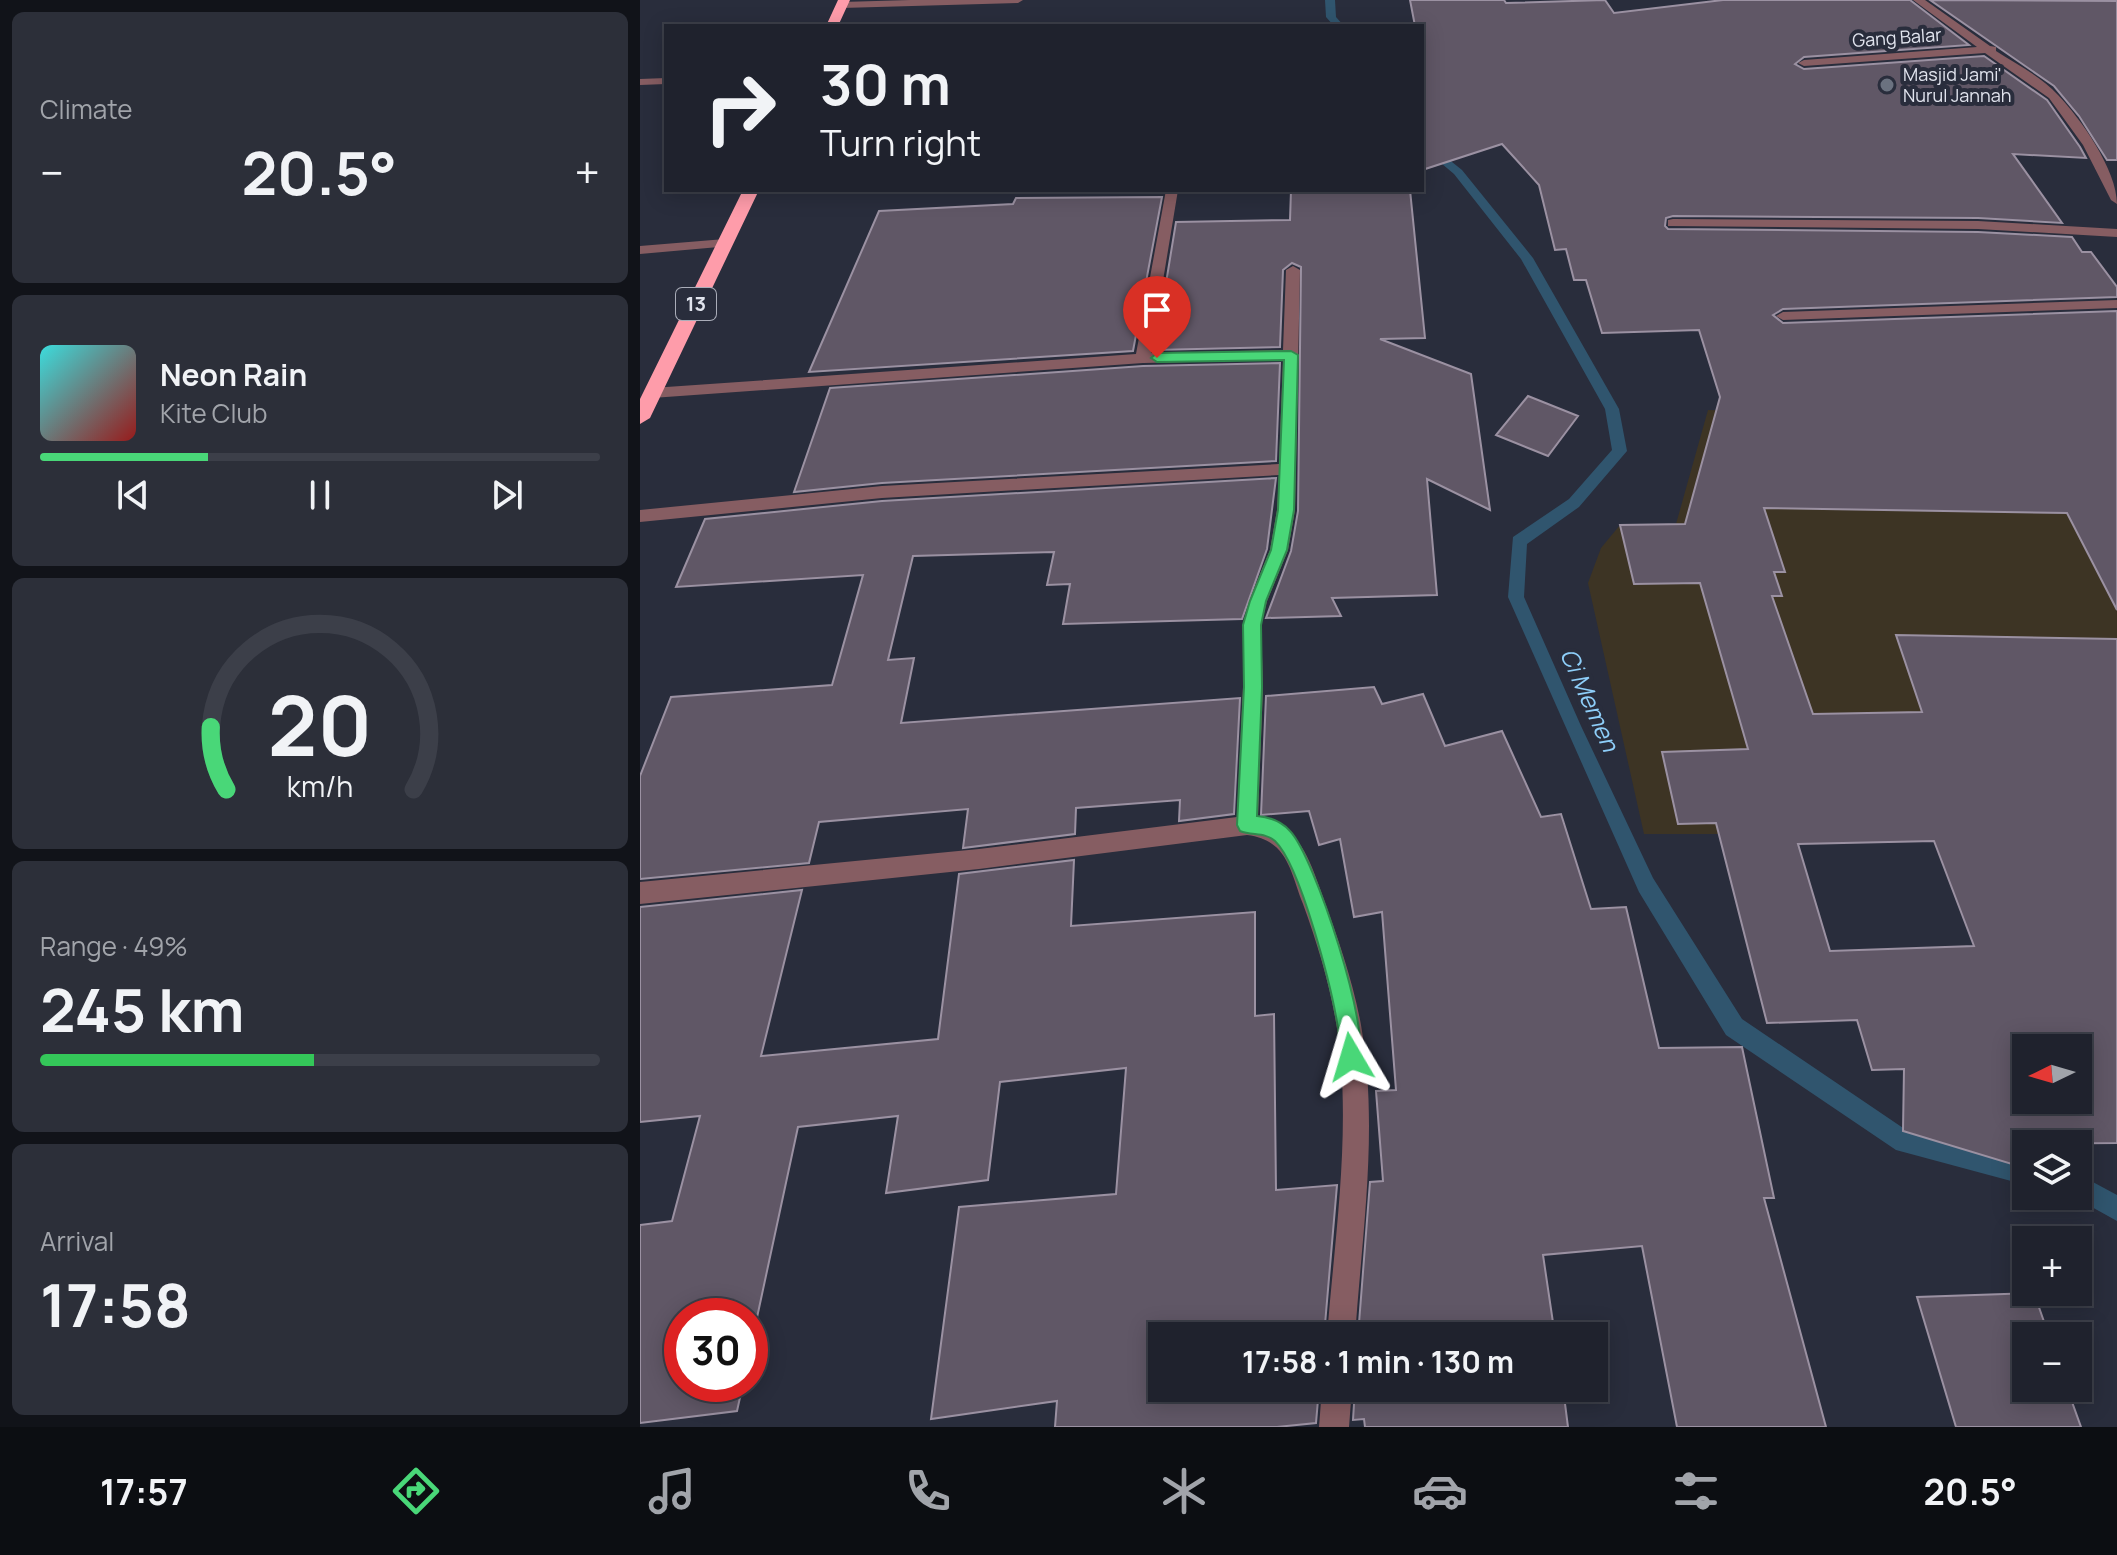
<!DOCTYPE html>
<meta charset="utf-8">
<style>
body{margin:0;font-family:Manrope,sans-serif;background:#2c2f39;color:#f1f3f6;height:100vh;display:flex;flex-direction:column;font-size:30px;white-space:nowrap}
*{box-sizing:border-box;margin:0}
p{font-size:26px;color:#a1a4aa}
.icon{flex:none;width:44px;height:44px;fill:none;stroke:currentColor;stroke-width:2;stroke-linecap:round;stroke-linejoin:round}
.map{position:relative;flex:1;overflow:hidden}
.side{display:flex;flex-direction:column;gap:12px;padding:12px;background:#111319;width:640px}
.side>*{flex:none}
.guide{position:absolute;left:24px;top:24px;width:760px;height:168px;border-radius:0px;box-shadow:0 4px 20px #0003,0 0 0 2px #3c3f49;background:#1f222d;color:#f1f3f6;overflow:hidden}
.needle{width:52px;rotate:265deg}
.tools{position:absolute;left:1372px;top:1034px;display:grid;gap:16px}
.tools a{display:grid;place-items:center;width:80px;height:80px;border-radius:0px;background:#1f222d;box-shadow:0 4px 20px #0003,0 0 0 2px #3c3f49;font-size:40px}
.speed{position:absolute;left:24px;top:1298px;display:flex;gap:16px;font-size:40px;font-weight:700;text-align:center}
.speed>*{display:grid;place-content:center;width:104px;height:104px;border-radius:50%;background:#1f222d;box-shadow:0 4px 20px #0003,0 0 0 2px #3c3f49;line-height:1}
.speed .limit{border:12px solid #d22;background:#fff;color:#111}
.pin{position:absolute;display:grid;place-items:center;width:68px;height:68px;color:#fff;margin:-82px -34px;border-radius:50% 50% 50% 0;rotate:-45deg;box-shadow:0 0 8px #0007}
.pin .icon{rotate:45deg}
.me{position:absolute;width:88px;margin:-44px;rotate:353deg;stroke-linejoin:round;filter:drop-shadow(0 0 6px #0008)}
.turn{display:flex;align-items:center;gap:28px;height:168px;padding:0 24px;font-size:36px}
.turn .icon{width:104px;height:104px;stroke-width:2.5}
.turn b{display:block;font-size:56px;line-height:68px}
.big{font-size:60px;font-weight:700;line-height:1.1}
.side .card{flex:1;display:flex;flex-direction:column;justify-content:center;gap:12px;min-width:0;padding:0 28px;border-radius:12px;background:#2c2f39}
.side .dial{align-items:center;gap:0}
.dial svg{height:208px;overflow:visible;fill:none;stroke:#3c3f49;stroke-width:7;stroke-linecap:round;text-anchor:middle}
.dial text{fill:#f1f3f6;stroke:none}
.song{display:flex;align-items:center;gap:24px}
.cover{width:96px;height:96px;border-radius:12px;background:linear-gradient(135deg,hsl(180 70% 55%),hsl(0 70% 35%))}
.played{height:8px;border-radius:4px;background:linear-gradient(90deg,#49d778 30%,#3c3f49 30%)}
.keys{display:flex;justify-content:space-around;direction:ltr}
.heat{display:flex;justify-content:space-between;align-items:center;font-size:44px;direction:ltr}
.charge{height:12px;border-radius:6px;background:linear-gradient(90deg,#34c759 49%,#3c3f49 0)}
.trip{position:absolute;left:508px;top:1322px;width:460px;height:80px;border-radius:0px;background:#1f222d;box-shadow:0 4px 20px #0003,0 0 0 2px #3c3f49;font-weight:700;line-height:80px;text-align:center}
.dock{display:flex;height:128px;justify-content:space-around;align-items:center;background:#0c0e12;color:#a1a4aa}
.dock .icon{width:56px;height:56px}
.dock .current{color:#49d778}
.dock b{font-size:36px;color:#f1f3f6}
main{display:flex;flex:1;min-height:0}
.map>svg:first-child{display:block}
</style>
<main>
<section class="side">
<div class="card"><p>Climate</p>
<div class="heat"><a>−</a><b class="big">20.5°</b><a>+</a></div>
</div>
<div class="card">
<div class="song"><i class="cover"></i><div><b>Neon Rain</b><p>Kite Club</p></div></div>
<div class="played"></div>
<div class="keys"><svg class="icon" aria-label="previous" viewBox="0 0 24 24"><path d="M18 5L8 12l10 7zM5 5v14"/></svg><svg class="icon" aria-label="pause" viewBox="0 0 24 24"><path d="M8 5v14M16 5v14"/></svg><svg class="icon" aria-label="next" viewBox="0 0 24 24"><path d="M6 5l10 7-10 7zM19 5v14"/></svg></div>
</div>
<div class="card dial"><svg viewBox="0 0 100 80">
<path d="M14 69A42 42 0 1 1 86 69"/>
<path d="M14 69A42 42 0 0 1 8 45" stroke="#49d778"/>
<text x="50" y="56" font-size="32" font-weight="700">20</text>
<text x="50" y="72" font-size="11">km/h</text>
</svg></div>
<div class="card"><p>Range · 49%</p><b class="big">245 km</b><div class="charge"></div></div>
<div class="card"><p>Arrival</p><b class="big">17:58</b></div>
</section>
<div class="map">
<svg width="1477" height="1427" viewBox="0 0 1477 1427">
<rect width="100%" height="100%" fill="#292d3c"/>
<path fill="#3d3424" d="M1068,410L1391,419L1477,530V808L1178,834H1004L948,583L961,548L980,525L1036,524Z"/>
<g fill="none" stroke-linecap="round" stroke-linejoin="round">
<path fill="#30556e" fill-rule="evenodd" d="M685,0H695L696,17L704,26H694L686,17Z
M782,138L822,170L893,258L979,409L987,451L939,507L887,544L884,597L941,726L1013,878L1102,1019L1269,1132L1386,1161V1185L1256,1150L1086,1035L999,892L868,597L873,537L929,499L972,450L965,409L881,259L814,174L782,147Z
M1438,1174L1477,1195V1221L1432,1196H1438Z"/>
</g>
<path fill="#605766" stroke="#9b91a2" stroke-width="2" fill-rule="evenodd" d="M770,0H864L866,3L965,0L974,13L1083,0H1270L1329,45L1164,57L1155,64L1164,69L1344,56L1407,100L1440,147L1446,158L1373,154L1422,223L1338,218L1033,216L1026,218L1025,226L1028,229L1338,232L1432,237L1442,252H1451L1477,287V297L1143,309L1133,315L1143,323L1477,311V610L1427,513L1124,508L1145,572H1134L1142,596H1132L1173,714L1282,712L1256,635L1477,639V1143L1374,1144L1375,1165L1263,1131L1264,1069L1232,1070L1217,1020L1127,1023L1076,823L1038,824L1022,752L1108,749L1060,583L994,584L980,525L1045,524L1080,397L1059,330L962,333L946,280H934L926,249L915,250L899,185L862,144L782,170V26H775ZM1294,841L1334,946L1190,951L1158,844ZM1386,1048H1438V1100H1386Z
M1290,0L1477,1V160H1467L1439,116L1414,86Z
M651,190H770L785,338L740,339L831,374L850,510L787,479L797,595L692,598L701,616L626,618L651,551L658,511L661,267L652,263L643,270L640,347L515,350L536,222L650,220Z
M522,197L493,351L169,372L239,211L373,204L376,198Z
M640,363L636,461L242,483L154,492L190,388L503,366Z
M888,396L938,416L908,456L856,435Z
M636,478L627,549L602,619L423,624L430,584L407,585L414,552L273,556L248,660L274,658L261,723L600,698L594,814L539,821L540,800L436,808L435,834L323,848L328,809L179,822L169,863L0,879V776L31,697L192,685L223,575L36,587L65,519L242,501Z
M734,687L742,704L783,694L805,746L862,731L901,817L921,814L951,909L986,907L1019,1048L1102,1047L1134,1198H1124L1186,1427H1037L1002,1246L903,1255L915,1336H718L730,1182L743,1181L736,1091L756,1090L742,912L714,917L700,839L679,845L669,811L621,815L626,696Z
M434,860L431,926L615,912V1016L634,1014L636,1190L697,1185L684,1336H522V1388H679L676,1423L637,1427H415L417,1401L291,1419L319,1207L476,1194L486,1068L360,1082L348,1180L246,1193L258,1116L158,1127L110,1350V1316H42V1384H103L97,1411L0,1423V1225L32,1221L60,1116L0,1122V907L162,890L121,1056L298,1039L319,874Z
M1394,1293L1409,1336H1386V1388H1427L1441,1427H1316L1277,1297Z
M715,1388H923L928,1427H725L724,1419L713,1420Z"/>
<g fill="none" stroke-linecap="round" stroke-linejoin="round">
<path fill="#865d62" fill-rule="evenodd" d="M270,0H383L378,3L202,8L197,5L202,2Z
M1273,0H1285L1350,46L1356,47V51C1376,64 1402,77 1418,95C1441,119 1477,170 1477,204L1471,200L1443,145L1409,98L1345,53L1164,66L1158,63L1164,60L1337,47Z
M26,78V84L0,85V79Z
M526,190H538L511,353L643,350L646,270L653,266L660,270L655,510L648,550L627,601L621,625L623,687L618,817C660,825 670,861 683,897C698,939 713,981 721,1025C739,1127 722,1234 715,1336H687C694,1246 708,1154 701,1063C697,1009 682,956 663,904C650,871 648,840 607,835L339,869L0,904V882L339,849L597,817L603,687V625L609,601L630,550L637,510L639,475L242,498L0,522V510L242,486L639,464L643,360L503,363L12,398L4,393L12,388L496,354Z
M1033,219L1338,221L1477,229V237L1338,229L1028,226V220Z
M85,239L90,240V246L0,254V246Z
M1477,300V308L1143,320L1136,316L1143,312Z
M682,1388H712L709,1427H679Z"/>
<path fill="#fe9caa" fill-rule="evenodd" d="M198,0H210L198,26H186Z
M103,190H119L10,418L0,424V399Z"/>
</g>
<path fill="#49d778" stroke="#2f8c4e" stroke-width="2" d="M651,351L658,355L654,510L647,550L626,601L621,625L622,687L617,816C629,817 642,822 650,831C675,857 732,1033 719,1065L711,1068L703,1065C698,1053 700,1041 698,1028C692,990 661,866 635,841C625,832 612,836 600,831L597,825L604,687L603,625L610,601L631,550L638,510L644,360L517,362L511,358L517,353Z"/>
<circle fill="#6b7280" stroke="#292d3c" stroke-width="3" cx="1247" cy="85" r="8"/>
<g text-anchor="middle" stroke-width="8" stroke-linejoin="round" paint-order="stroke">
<g font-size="18" fill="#e1e4ee" stroke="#292d3c">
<text transform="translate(1257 38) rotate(-4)" y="6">Gang Balar</text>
</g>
<g font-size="18" fill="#e1e4ee" stroke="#292d3c" text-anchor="start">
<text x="1263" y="81">Masjid Jami'<tspan x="1263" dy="21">Nurul Jannah</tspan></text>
</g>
<rect fill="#292d3c" stroke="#aaadb9" stroke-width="2" x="36" y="288" width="40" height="32" rx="6"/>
<g font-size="20" font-weight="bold" fill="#e1e4ee">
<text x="56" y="311">13</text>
</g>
<g font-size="24" font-style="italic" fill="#8ecef9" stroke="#292d3c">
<text transform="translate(949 700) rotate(66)" y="8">Ci Memen</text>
</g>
</g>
</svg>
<div class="tools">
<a><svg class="needle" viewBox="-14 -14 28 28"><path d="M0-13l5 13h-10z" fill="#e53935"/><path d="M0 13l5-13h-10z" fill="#a1a4aa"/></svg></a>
<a><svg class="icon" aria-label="layers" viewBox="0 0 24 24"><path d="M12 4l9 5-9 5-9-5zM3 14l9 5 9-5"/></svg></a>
<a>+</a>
<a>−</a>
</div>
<div class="speed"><div class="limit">30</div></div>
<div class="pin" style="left:517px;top:358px;background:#d93025"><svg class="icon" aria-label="arrive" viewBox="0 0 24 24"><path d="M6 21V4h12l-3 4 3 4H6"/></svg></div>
<svg class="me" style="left:711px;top:1057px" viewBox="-20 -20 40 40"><path d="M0-17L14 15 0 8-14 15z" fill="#49d778" stroke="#fff" stroke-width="4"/></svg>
<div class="trip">17:58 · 1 min · 130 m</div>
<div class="guide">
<div class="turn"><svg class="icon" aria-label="right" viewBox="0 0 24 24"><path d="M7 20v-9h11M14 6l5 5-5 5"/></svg><div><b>30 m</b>Turn right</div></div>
</div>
</div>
</main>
<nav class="dock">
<b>17:57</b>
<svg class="icon current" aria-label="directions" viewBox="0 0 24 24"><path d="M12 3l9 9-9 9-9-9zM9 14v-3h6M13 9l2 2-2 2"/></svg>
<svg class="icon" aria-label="music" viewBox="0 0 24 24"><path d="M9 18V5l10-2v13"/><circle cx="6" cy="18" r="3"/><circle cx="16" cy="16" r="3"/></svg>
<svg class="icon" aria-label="phone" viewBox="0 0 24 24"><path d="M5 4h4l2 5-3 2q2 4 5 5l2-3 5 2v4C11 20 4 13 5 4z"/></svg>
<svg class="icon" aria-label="climate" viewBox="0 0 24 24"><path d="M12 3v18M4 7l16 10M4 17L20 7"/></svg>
<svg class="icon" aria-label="car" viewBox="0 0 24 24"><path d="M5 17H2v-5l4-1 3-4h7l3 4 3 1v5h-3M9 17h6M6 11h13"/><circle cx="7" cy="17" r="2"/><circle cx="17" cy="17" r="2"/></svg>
<svg class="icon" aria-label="filters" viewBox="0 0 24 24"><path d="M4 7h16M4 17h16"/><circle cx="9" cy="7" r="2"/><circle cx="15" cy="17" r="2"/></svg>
<b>20.5°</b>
</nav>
